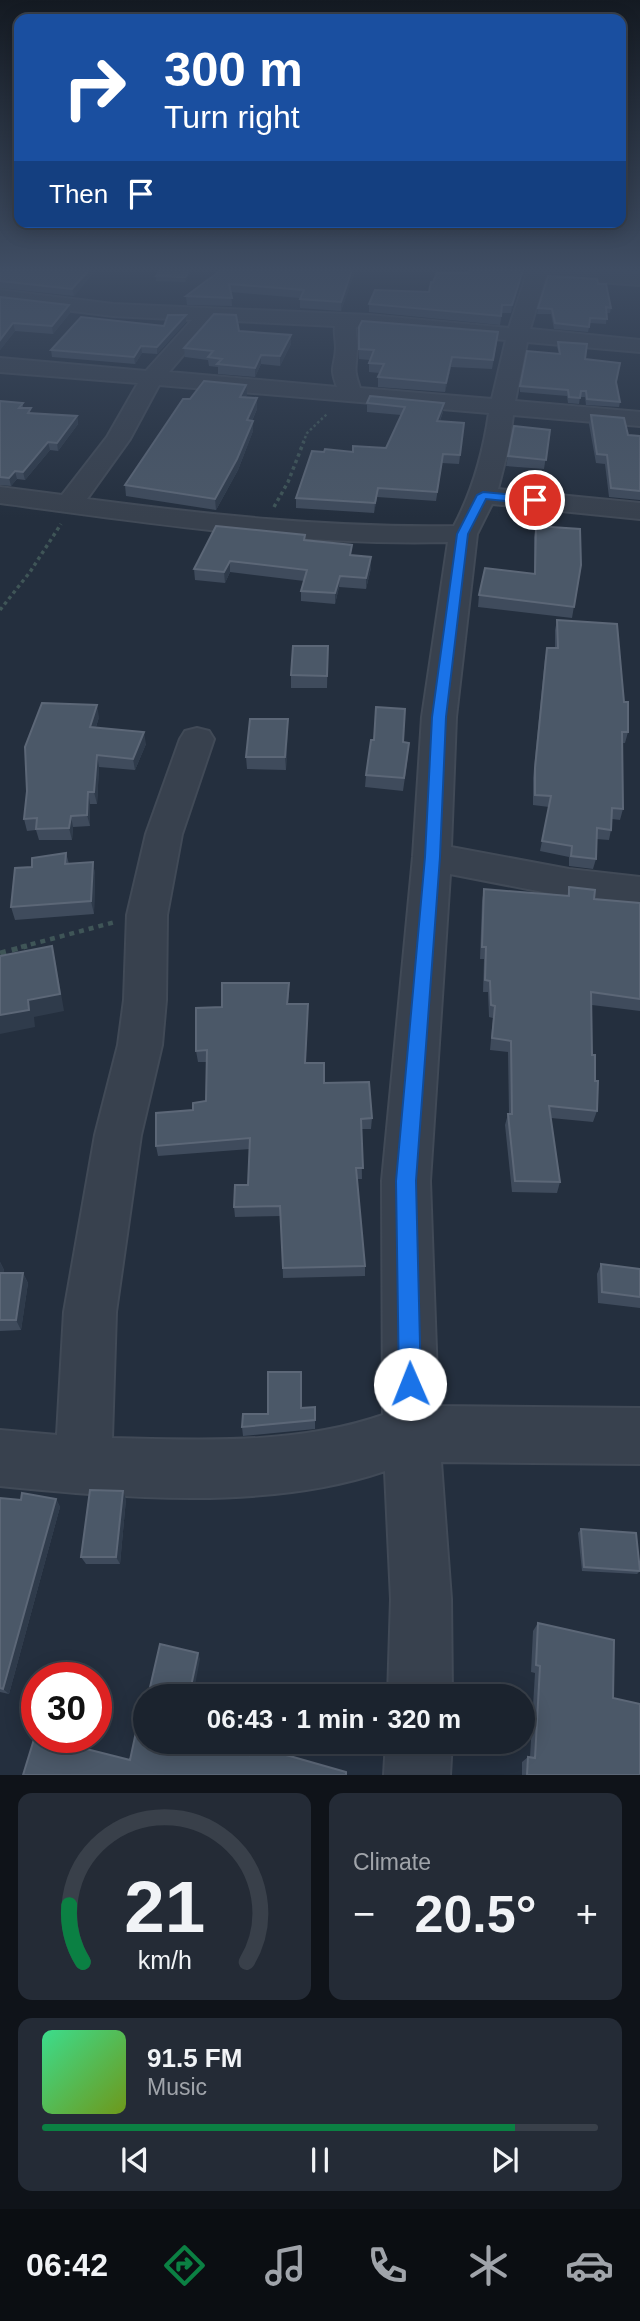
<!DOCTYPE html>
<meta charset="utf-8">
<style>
body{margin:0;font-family:Helvetica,sans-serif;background:#242b36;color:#f1f3f6;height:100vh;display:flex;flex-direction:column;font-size:26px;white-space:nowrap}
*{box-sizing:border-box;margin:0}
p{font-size:23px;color:#a0a4aa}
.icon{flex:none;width:38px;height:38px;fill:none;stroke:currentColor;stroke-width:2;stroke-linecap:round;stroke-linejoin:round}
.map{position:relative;height:1775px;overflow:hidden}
.sheet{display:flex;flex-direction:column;gap:18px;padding:18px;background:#0f1319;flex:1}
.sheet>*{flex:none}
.top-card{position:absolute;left:14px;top:14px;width:612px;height:214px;border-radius:14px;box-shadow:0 4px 18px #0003,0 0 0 2px #39404a;background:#1a4fa0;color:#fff;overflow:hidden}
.speed{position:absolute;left:21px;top:1662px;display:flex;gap:14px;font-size:35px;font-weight:700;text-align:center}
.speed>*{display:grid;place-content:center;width:91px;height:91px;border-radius:50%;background:#1b232e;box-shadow:0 4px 18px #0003,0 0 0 2px #39404a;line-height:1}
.speed .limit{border:10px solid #d22;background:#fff;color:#111}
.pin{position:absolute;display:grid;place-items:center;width:60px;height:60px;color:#fff;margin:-30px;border:4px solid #fff;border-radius:50%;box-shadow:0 2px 7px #0007}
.me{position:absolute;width:77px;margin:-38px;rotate:359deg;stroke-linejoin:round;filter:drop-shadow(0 0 5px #0008)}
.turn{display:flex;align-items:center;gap:24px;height:147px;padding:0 35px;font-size:32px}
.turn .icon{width:91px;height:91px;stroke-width:2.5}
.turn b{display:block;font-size:49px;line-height:60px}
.then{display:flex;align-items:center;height:66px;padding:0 35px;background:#0003;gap:14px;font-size:26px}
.big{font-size:52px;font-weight:800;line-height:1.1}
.sheet .tile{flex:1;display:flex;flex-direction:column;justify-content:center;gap:10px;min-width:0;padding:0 24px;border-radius:14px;background:#242b36}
.sheet .dial{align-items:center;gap:0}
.dial svg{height:182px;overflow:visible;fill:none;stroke:#39404a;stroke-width:7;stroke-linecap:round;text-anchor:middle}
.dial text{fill:#f1f3f6;stroke:none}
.song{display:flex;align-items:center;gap:21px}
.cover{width:84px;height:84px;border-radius:10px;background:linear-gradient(135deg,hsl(150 70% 55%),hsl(80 70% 35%))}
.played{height:7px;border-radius:4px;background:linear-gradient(90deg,#0b8043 85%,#39404a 85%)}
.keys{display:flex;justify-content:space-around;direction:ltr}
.heat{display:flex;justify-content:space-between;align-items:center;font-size:38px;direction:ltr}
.sheet .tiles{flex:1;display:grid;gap:18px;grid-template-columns:1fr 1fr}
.tile:last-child{grid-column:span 2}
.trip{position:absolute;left:133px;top:1684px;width:402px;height:70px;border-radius:35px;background:#1b232e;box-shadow:0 4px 18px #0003,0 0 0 2px #39404a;font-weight:800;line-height:70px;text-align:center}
.dock{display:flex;height:112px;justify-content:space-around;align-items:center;background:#0b0e12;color:#a0a4aa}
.dock .icon{width:49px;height:49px}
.dock .current{color:#0b8043}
.dock b{font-size:32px;color:#f1f3f6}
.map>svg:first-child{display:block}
</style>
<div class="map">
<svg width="640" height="1775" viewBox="0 0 640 1775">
<rect width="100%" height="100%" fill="#242f3e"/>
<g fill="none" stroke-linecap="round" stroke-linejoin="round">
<defs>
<path id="minor" d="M507,270H593L640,273V285L545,278L530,329L640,340V352L527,342L515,401L640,412V426L513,415L509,445L498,489L640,503V519L492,504L477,534L456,717L451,847L569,869L640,877V905L569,897L450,874L430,1181L438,1406L640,1408V1464L441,1462L451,1599L452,1696H388L391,1599L385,1471C268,1511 122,1498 0,1486V1430L57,1435L64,1312L95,1135L118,1045L124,1000L127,915L146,834L180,739L185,731L197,728L209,731L214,739L182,834L167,915L166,1000L162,1045L141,1135L116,1312L112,1438C203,1440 296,1445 383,1415L382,1181L413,857L422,717L448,542C298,546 149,523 0,503V487L62,495L107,437L138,383L0,372V358L146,371L192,320L113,316L0,302V290L113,304L369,315L509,328L526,276L509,274ZM213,320L335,326C334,334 336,340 336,348C335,368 329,365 337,387L169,372ZM356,327L506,340L492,399L360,388C353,368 356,370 357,349C358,341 355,335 356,327ZM159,385L489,413C483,454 473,490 454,526C330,528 209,515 87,499L130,439Z
M386,1741H452L450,1775H384Z"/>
</defs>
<use href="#minor" stroke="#414a57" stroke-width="4"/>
<path stroke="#3f5557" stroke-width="2.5" stroke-dasharray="2.5 2.5" stroke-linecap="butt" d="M303,443L307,433L328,413"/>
<path stroke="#3f5557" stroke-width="3.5" stroke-dasharray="3.5 3.5" stroke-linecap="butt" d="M274,507L288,482L304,441
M0,610L30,572L61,524"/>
<path stroke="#3f5557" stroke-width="4.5" stroke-dasharray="5 5" stroke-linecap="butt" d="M21,947L115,922"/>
<path stroke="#3f5557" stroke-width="5" stroke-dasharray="6 6" stroke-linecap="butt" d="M0,953L27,946"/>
<use href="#minor" fill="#38414e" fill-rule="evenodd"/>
</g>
<path fill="#3f4b5c" d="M0,270H96L74,296L0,288Z
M160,270H193L185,282L156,281V276Z
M221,270L354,274L341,311L300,308V298L231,292L232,306L187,305L186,296Z
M523,278L511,313H502L500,325L369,312V304L429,292Z
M598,284L611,308L610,313H607L606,324L590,323L588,332L554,329L551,314H537L538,308Z
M0,297L69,305L70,313L53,334L15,331L0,350Z
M186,315V322L157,354L142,353L135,364L52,357L51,350L164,326Z
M359,327L497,342L492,369L451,367L445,392L378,387V377L380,373L369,372V363L370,360L359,359Z
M239,331L291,344L280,366L261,364L255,377L218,374V367L209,366L208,360L185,357L184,348Z
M558,342L585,359L616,383L620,402L619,407L586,405L585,397H580L579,404L568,403L567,396L520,392V386L559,353L557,347Z
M247,395L245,397L257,409L252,421L253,431L238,470L216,510L126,496L125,485L190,399Z
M370,396L443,412L440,421L464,423L459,464L442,463L436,501L377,497L374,513L296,508V498L352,452L353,446L386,448L401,415L367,412V403Z
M0,401L23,403V408L32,413L77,416L78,424L58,451L50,450L25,480L17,479L11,486L0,485Z
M591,415L628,435L640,436V500L609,497L605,464L596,463L589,424Z
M550,430L544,469L506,466L508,456Z
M536,526L581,565L572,618L478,607L479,595L534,573V537Z
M305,535V540L352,555L371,568L366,589L339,587L335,604L301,601V591L304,581L230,572L225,583L195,580L194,569Z
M557,620L624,702L628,732L625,743H622L623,809L620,820L612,819L611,830L609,840L596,839V859L593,869L569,866V857L540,851L549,807L533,805V778L545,658L547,648H555V630Z
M328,646L327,688H291V675Z
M99,717L96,727L146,744L135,770L99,767L97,804H90V826L73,827L72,840H39L36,830L27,831L24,819Z
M288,719L286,770L247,769L246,757Z
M403,742L408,756L403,791L365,787L366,775Z
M66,853L69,864L93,862L95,875L94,914L15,920L11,907L32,867Z
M569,887L594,899L640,903V1011L592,1005V1055L597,1111L593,1122L551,1118L560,1182L557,1193L512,1192L505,1125L508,1114H509L508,1052L490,1050L493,1018L489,1017L488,992H483L484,959H480L482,901L484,889L567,896Z
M289,994L288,1004L308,1015L305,1063L324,1083L372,1118L371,1129H361L362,1179H357L365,1266V1276L283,1278L281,1216L235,1217L234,1207L248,1185L250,1149L158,1156L156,1146L193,1110L206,1101L207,1062H198L196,1051L222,1007Z
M0,1262L4,1270L3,1273H23L28,1283L21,1330L0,1331Z
M601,1264L640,1269V1308L598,1303L597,1274Z
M315,1407V1429L243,1436L242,1427L268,1414L302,1408Z
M0,1498L21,1500L56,1499L60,1507L9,1694L0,1692Z
M126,1499L120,1564H86L81,1557Z
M581,1529L640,1571L637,1574L582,1571L578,1533Z
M538,1623L613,1698L640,1775H522V1762L528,1757H530L535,1673L531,1672L533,1631Z"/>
<path fill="#2f3b4b" d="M89,270H96L74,296L72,289Z
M190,270H193L185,282V277Z
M352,270H354V274L341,311V302Z
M523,270V278L511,313L512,305Z
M69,305L70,313L53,334L52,326Z
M186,315V322L157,354V347Z
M13,323L15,331L0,350V340Z
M291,335V344L280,366V356Z
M141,346L142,353L135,364L134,357Z
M261,355V364L255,377V368Z
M452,357L451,367L445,392L446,383Z
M246,385L247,395L241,407L240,397Z
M257,398V409L247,431V420Z
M444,403L443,412L436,430L437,421Z
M77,416L78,424L58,451L57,443Z
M253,421V431L238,470L216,510L215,499Z
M48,442L50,450L25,480L23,472Z
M15,471L17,479L11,486L9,478Z
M378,488L377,497L374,513L375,503Z
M371,557V568L366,589V578Z
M230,561V572L225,583L224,572Z
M340,576L339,587L335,604V593Z
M97,705L99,717L92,739L90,727Z
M288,719V732L286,770L285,757Z
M144,732L146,744L135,770L133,759Z
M97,755L99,767L97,804L94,792Z
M88,792L90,804V826L87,815Z
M71,816L73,827L72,840L69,828Z
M93,862L95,875L94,914L91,901Z
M52,946L56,964L64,1011L34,1017L35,1027L0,1034V1015L28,1000Z
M308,1004V1015L305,1074V1063Z
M0,1262L4,1270L1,1284L0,1282Z
M23,1273L28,1283L21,1330L16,1320Z
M123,1491L126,1499L120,1564L116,1557Z
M56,1499L60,1507L9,1694L3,1689Z
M198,1653L200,1659L193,1696H189Z"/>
<path fill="#4b5868" stroke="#5c6777" stroke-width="2" d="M0,270H89L72,289L0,281Z
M160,270H190L185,277L156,276Z
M221,270H352L341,302L300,299L304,290L229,284L232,298L186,296Z
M468,270H523L512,305H502L501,316L369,304L375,290L429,292L431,282H433L437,273H468Z
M548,276L597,279L598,284H606L611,308L606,307L607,319L590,318L589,327L555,323L552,309L538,308Z
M0,297L69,305L52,326L13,323L0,340Z
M214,314L236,315L239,331L291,335L280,356L261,355L255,368L217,364L222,359L208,357L213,351L184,348Z
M168,315H186L157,347L141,346L134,357L51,350L81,317L164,326Z
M362,321L498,332L493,360L452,357L446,383L378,377L384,364L369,363L374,350L359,349V327Z
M558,342L587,344L585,359L620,363L616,382L620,402L587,399L586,391H581L580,398L569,397L568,390L520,386L527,351L560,354Z
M204,381L246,385L240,397L257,398L247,420L253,421L237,459L215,499L125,485L183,399H190Z
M370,396L444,403L437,421L464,423L460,455L443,454L437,492L378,488L375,503L296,498L312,451L324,452L325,449L353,452V446L386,448L405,407L367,403Z
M0,401L23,403L19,408H31L28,413L77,416L57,443L48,442L23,472L15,471L9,478L0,477Z
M591,415L624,418L628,435L640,436V491L611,488L607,455L597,454Z
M514,426L550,430L546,460L508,456Z
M216,526L305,535L304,540L352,545L350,555L371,557L366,578L340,576L335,593L301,591L307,570L230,561L224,572L194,569Z
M536,526L580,529L581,565L574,607L479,595L485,568L535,574Z
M557,620L617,624L624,702H628V732H622L623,809L612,808L611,830L597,828L596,859L571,856L572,846L542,841L551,796L535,795V768L547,648H558Z
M293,646H328L327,676L291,675Z
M42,703L97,705L90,727L144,732L133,759L97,755L94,792H88L87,815L71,816L69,828L36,829L37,818L24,819L27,791L25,747Z
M376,707L405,709L403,742L409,743L404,778L366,775L371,740H374Z
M250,719H288L285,757H246Z
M66,853L65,864L93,862L91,901L11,907L15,868L32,867V858Z
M569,887L595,890L594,899L640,903V999L591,992L592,1055H595V1081H598L597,1111L549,1106L560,1182L515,1181L508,1114H512L511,1041L492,1038L495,1006L491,1005L490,981L485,980L486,947H482L484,889L569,896Z
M52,946L60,994L28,1000L29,1010L0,1015V956Z
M222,983H289L287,1004H308L305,1063H324V1083L369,1082L372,1118L361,1119L363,1168H356L365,1266L283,1268L280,1206L234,1207L235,1185H248L250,1138L156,1146V1113L193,1110V1103L206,1101L207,1050L196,1051V1008L222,1007Z
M601,1264L640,1269V1297L602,1292Z
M0,1273H23L16,1320H0Z
M268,1372H301V1408L315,1407V1420L242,1427L243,1414H268Z
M90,1490L123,1491L116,1557H81Z
M22,1493L56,1499L3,1689L0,1688V1498L21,1500Z
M581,1529L636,1533L640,1571L584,1567Z
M538,1623L614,1640L613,1698L640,1704V1775H527L528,1757L535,1758L540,1666L536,1665Z
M160,1644L198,1653L189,1696H148Z
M145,1708V1741H183L249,1755L251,1745L346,1772V1775H23L35,1736H37V1738H43L130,1760L136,1732L140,1733Z"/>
<linearGradient id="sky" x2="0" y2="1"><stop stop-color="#141a22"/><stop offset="0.52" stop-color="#3f4d63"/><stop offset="1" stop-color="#3f4d63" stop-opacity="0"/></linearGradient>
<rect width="640" height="518" fill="url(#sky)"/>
<path fill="#1a73e8" stroke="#114b97" stroke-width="2" d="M483,492L535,497L541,500L535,504L486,499L468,534L446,717L440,857L416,1181L421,1384L418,1392L410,1395L402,1392L399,1384L396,1181L425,857L432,717L457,534L477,495Z"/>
</svg>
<div class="speed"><div class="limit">30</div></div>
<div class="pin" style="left:535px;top:500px;background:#d93025"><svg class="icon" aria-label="arrive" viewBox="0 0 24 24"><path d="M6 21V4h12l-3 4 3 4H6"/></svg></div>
<svg class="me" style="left:410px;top:1384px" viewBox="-20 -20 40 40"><circle r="19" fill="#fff"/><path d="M0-13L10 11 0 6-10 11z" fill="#1a73e8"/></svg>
<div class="trip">06:43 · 1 min · 320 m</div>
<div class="top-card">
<div class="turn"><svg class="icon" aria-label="right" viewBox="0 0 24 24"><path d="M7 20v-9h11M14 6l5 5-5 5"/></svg><div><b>300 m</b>Turn right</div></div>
<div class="then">Then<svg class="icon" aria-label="arrive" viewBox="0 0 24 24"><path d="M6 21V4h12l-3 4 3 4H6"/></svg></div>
</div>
</div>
<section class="sheet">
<div class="tiles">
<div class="tile dial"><svg viewBox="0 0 100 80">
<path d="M14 69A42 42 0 1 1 86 69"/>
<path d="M14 69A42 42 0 0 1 8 44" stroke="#0b8043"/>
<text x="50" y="56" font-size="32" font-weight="700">21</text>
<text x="50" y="72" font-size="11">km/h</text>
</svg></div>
<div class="tile"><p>Climate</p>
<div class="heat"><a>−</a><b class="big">20.5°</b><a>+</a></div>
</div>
<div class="tile">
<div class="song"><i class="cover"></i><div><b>91.5 FM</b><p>Music</p></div></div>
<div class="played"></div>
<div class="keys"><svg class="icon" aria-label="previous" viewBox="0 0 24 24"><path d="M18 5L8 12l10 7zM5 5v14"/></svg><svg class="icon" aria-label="pause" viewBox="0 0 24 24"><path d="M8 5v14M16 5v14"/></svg><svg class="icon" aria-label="next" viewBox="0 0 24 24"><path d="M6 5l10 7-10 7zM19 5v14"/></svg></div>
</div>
</div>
</section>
<nav class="dock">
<b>06:42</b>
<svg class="icon current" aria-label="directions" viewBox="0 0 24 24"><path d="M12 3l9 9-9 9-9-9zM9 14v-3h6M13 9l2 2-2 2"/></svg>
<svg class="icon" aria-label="music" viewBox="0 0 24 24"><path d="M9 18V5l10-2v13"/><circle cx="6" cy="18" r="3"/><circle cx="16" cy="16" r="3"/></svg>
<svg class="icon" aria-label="phone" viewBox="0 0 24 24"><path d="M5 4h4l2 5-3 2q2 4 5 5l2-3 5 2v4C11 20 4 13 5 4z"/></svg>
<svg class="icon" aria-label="climate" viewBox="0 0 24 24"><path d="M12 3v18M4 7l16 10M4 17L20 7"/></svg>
<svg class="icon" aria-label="car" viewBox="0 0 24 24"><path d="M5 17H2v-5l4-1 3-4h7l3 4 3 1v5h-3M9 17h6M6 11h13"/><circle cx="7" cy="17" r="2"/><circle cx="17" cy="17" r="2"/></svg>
</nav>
